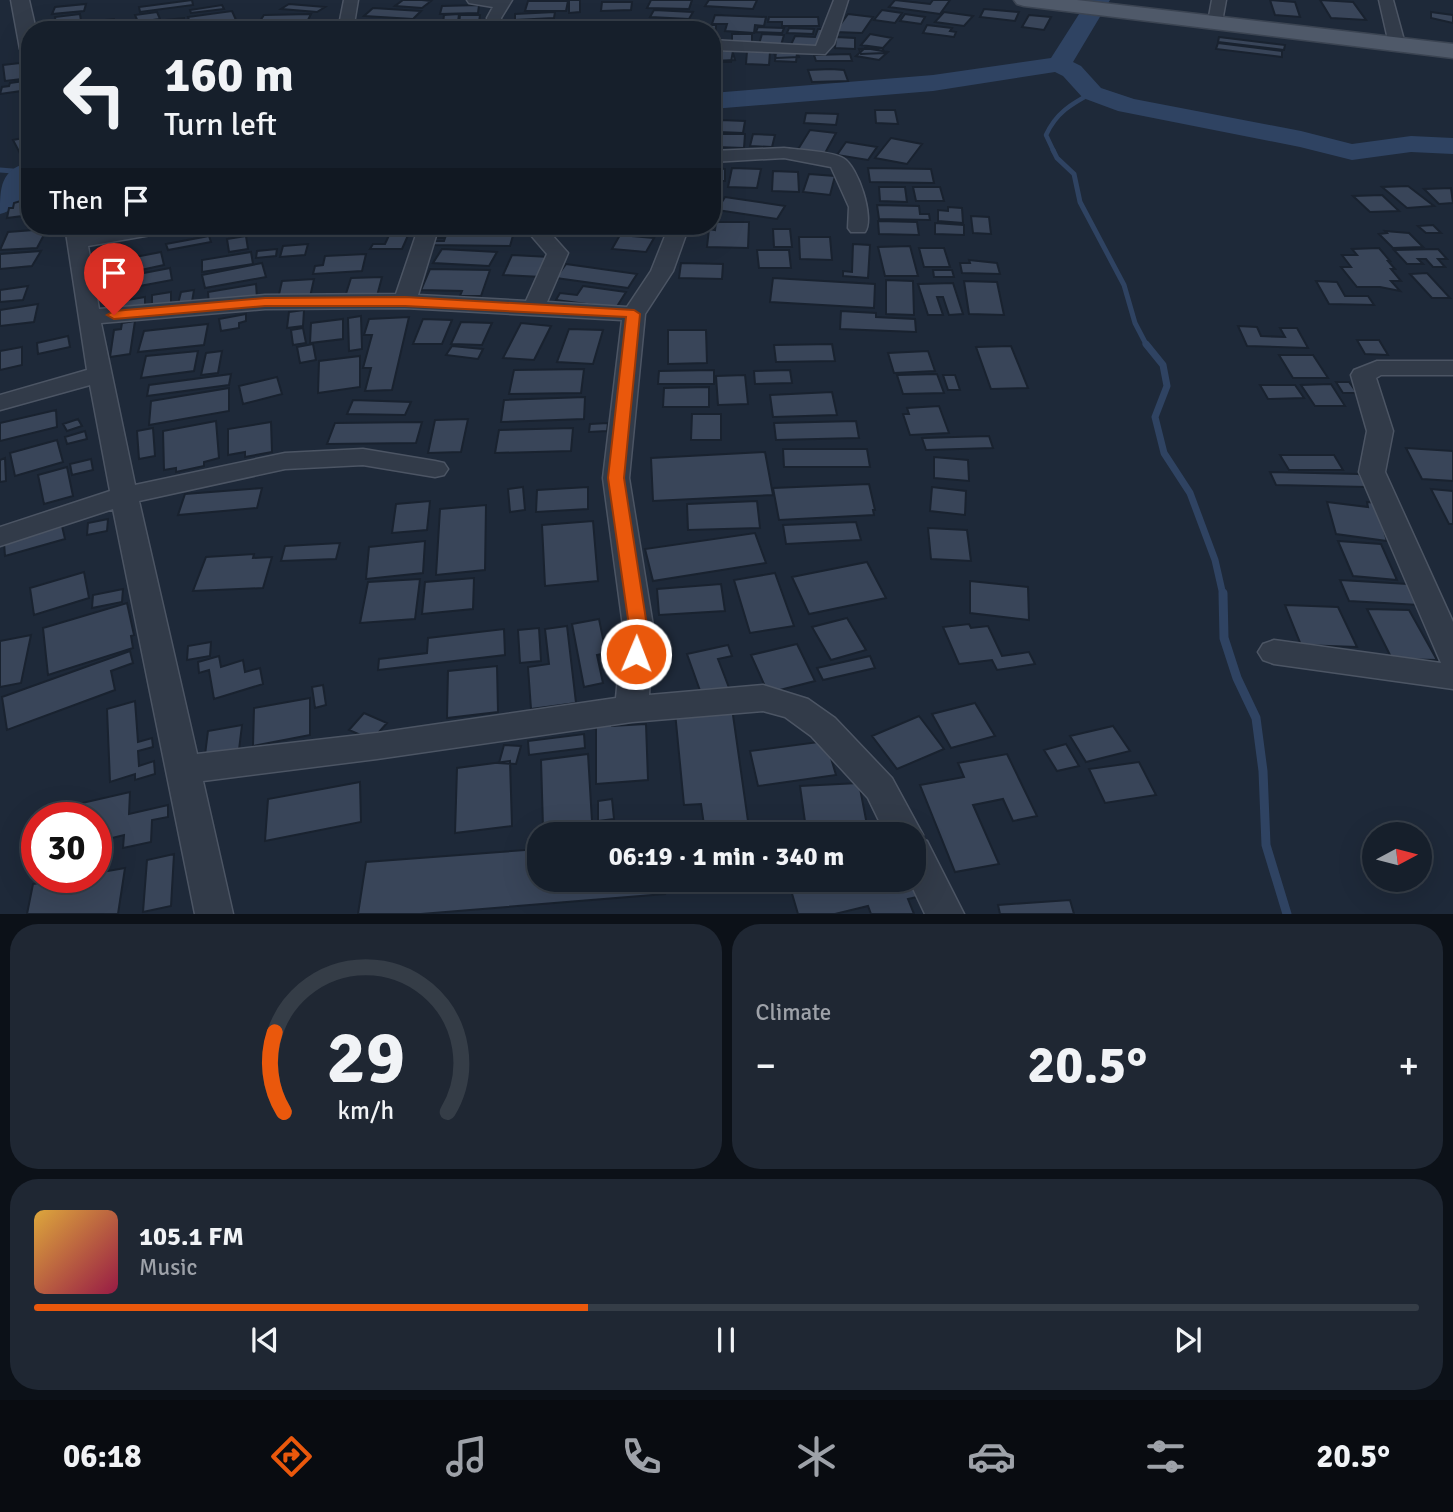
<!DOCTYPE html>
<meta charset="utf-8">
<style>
body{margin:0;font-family:Signika,sans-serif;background:#1f2733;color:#f1f3f6;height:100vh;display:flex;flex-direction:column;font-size:26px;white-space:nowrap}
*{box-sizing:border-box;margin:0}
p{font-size:23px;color:#9ea2a9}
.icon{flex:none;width:38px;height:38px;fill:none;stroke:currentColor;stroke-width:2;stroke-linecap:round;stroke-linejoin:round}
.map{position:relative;height:914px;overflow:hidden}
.sheet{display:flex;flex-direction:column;gap:10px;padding:10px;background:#0c1118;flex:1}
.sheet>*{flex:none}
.hud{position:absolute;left:21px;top:21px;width:700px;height:214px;border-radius:28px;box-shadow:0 7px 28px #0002,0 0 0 2px #353d47;background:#161f2b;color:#f1f3f6;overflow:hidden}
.needle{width:46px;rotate:83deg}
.buttons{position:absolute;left:1362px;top:822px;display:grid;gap:14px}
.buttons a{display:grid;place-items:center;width:70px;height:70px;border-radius:50%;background:#161f2b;box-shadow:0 7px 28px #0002,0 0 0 2px #353d47;font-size:35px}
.speed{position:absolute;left:21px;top:802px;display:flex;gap:14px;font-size:35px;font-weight:700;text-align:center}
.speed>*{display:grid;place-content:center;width:91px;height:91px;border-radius:50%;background:#161f2b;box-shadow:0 7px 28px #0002,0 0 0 2px #353d47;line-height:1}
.speed .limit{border:10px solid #d22;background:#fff;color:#111}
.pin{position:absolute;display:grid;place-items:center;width:60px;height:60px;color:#fff;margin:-72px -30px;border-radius:50% 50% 50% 0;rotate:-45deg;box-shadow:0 0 7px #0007}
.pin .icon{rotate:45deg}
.me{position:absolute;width:77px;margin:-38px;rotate:1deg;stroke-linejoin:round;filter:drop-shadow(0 0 5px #0008)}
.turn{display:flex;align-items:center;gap:24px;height:147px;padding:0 28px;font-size:32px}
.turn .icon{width:91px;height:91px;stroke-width:2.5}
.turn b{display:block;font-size:49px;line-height:60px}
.then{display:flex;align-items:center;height:66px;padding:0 28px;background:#0003;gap:14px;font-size:26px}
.big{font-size:52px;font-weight:800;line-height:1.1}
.sheet .card{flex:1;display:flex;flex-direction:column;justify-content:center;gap:10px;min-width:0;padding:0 24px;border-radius:28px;background:#1f2733}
.sheet .dial{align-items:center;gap:0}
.dial svg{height:182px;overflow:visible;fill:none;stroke:#353d47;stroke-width:7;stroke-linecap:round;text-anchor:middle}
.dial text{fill:#f1f3f6;stroke:none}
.song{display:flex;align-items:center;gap:21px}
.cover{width:84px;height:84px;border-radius:10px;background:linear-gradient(135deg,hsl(40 70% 55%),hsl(340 70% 35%))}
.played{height:7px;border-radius:4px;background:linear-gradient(90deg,#ea580c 40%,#353d47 40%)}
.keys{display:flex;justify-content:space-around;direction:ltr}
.heat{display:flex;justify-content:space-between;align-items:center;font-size:38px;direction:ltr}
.sheet .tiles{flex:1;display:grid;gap:10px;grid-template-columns:1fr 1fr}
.card:last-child{grid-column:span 2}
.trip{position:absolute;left:527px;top:822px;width:399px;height:70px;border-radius:28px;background:#161f2b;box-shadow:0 7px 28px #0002,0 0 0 2px #353d47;font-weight:800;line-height:70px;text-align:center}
.tab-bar{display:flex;height:112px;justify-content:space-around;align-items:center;background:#090c11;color:#9ea2a9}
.tab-bar .icon{width:49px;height:49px}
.tab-bar .current{color:#ea580c}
.tab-bar b{font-size:32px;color:#f1f3f6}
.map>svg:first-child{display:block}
</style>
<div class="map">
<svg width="1453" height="914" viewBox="0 0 1453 914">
<rect width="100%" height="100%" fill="#1e2939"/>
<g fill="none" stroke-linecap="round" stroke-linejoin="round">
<path stroke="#2f4362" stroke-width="4.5" d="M1054,152L1046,135C1056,113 1071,104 1092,93"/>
<path stroke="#2f4362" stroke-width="5" d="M1053,150L1057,158L1074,174L1080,202L1124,285L1135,323L1147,346
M0,170L25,172"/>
<path stroke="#2f4362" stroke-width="7" d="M1146,344L1163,365L1167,386L1155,417L1164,453L1190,493L1215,560L1223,595"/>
<path stroke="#2f4362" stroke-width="9" d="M1223,593L1224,638L1237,678L1256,718L1263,771L1266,845L1287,914"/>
<path fill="#2f4362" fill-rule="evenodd" d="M1088,0H1110L1073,62L1081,66L1101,88L1134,99L1301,131L1352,144L1411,136L1453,138V154L1411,152L1352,160L1300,147L1118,111L1083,98L1063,76L1055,72L933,91L712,109V93L933,75L1051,58Z
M30,162C30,184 24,208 0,214C0,188 0,169 30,162Z"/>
</g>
<path fill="#394559" stroke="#19222f" stroke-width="2" d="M192,0L193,5L140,12L139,7Z
M403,0H422L431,1L422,8L395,6Z
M569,0H580V12L569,13Z
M651,0H692L689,9L647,8Z
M709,0H757L753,9L705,6Z
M895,0L930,4L933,0H950L940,14L889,7Z
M1270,0L1295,2L1300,17L1275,15Z
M1320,0L1353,2L1366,20L1331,18Z
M528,1H568L566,11H525Z
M602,2H632L631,10L601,11Z
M86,4L84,11L52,14L55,7Z
M289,4L325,7L317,12L281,9Z
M222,5L224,9L191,13L190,10Z
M479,5L478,13L440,14L442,6Z
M373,8L421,11L413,19L364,16Z
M984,9L1019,12L1015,21L980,17Z
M654,10L693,12L689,19L650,17Z
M882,10L902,13L895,23L874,20Z
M232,11L236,20L191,26L188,17Z
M157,12L160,19L138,22L135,15Z
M555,12L554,18L515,20V14Z
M944,12L973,16L964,26L935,22Z
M1431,12L1453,15V23L1431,18Z
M80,14L81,21L56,25L55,17Z
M311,14L308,20L260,21L264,15Z
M459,14L458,22L443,23L444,15Z
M848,14L873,17L862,33L835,32Z
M905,14L925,17L921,24L900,21Z
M460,15H480L478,30H440L441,24H459Z
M715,15L766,17L764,26L755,25L754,33L725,31L727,24H712Z
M1029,15L1051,17L1044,30L1022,27Z
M769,17H818L819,26H782V22H768Z
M184,18V25L135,30L136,23Z
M114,19L115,26L85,28V22Z
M689,20V24L659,25V21Z
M373,21H403L397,30H366Z
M81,22L82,29L58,30L57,26Z
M654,22L655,29L625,30L624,23Z
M267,23L263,30H242L246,24Z
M341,24L338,30H274L278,25Z
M695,25H716L715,42L712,41V30H695Z
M927,25L952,28L950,31L956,32L954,37L923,33Z
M758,27L784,28L782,33L756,32Z
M789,28L814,29L813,34L787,33Z
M818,29H824L816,48L790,47L795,36L815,37Z
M732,34H752V44H732Z
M762,34L784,35L781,45L759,44Z
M870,34L892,38L883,48L861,45Z
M836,37L855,38V49L835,48Z
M1219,37L1285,45L1284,50L1218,42Z
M1218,43L1282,51V57L1216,49Z
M865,48L888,52L879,60L856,56Z
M882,48L885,53L861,54L859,49Z
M713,50L733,51L731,62H712Z
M732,50L735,60L713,61L712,51Z
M747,51L770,52L769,65L746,64Z
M776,52L797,53L796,62L775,61Z
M797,52L799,57L776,58L774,53Z
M850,54L852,61H816L814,55Z
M20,63L22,79L5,81L3,65Z
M831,69L844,70L848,81L812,82L808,70Z
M24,81L21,91L0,94L2,87L9,86L10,83Z
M875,110H895L898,124L876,123Z
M806,113L838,114L836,125L804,123Z
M721,120L745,121L743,133L718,132Z
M810,130L836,133L824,155L797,151Z
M718,134H745L744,148L716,147Z
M753,134L775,135L772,147L750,146Z
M28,137L30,155L22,157L13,140Z
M891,138L922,144L907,164L875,158Z
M846,142L877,147L868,160L837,155Z
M712,167L725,169V181H712Z
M732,168L761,169L757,188L728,187Z
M868,168L931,169L934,183L870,182Z
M773,171L798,172L799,192L772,191Z
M809,174L835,176L830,195L803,192Z
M1408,186L1434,206L1407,208L1382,187Z
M879,187H905L907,202L880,201Z
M913,187H940L944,201H916Z
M1451,188L1453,203L1439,204L1424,189Z
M1382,195L1399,211L1370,212L1353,196Z
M725,197L785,206L777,219L717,210Z
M30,198V215L7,218L9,208H13L14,203Z
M877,205L919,206L920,214H929L930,220L879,219Z
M948,207L962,208L963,223L938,221V210L948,211Z
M971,216L989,217L991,234L973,233Z
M878,221L917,222L919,235L879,234Z
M716,222H749L748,248L707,247L709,229L715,230Z
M935,223L964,225V235L935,234Z
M1433,225L1441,233H1426L1418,226Z
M590,226H653L650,233L589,228Z
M47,229L37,248L0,250L8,232Z
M773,229H790L792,247H774Z
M391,231H410L402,249H370L373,244H385Z
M436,231L514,232L510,246L430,245L432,241H444L445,238H433Z
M1385,231L1409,233L1423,247L1393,248L1379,234L1387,233Z
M620,235L654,238L646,252L612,249Z
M209,236L211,242L168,250L166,244Z
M246,236L248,249L229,252L227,239Z
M799,237H830L832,260L800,259Z
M308,244L305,255L280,257L283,246Z
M853,244L870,245L868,278L843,276V271L852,272Z
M910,246L918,276H885L878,247Z
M919,248H944L950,267H924Z
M1379,248L1390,261H1388L1395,269H1391L1401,281H1391L1400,291L1380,287H1357L1341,267H1351L1342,255H1357L1352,249Z
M277,249L276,256L256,258L257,251Z
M442,249L497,252L489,266L433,263Z
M1438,249L1447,259H1438L1445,267H1433L1426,259H1418L1423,264H1407L1394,250Z
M757,250H789L791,268H759Z
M41,251L32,266L0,269V254Z
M161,252L164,265L127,273L125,259Z
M251,252L253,264L202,272V260Z
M366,254L362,271L313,274L315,266L323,265L325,256Z
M512,255L550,257L542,277L503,275Z
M969,260L997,263L1000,274L962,273L960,263H970Z
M262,263L266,277L205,288L202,275Z
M681,263L723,264L722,279L679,278Z
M566,264L637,274L628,288L556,278Z
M170,268L172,280L129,288L128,276Z
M430,269L490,270L481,296H460L462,291L421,290Z
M933,270H952L954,277H934Z
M1427,273L1450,298H1432L1410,274Z
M382,277L377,296L345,297L351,278Z
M773,278L875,284L874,308L770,302Z
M314,279L310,297L278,299L282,281Z
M886,280L913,281L914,315L886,314Z
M964,281L997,282L1004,315L969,314Z
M1316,281L1337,282L1345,296H1368L1374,305L1329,304Z
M953,283L963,314L949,315L943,297H937L943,315H928L918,284Z
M256,284L257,298L209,305L208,292Z
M28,286L23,300L0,302V290Z
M583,286L626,292L616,308L556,300L560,293L577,295Z
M128,287L130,296L107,300L106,292Z
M194,290L192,302L178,304L181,292Z
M171,292V306L152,309V295Z
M145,297V308L109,315V303Z
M38,304L34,322L0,326V310Z
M304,310L303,326L287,328L289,312Z
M841,311L876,313V317L915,319L916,332L840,329Z
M246,314V321L239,323V328L221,331L219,319Z
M361,316L362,349L349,351L348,318Z
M409,317L392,390L365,391L371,368H363L372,335H364L369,319Z
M343,319V339L310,343L311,323Z
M423,319L452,320L442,344H413Z
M135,321L130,354L110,357L114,330L121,329L122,323Z
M461,322L492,323L482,345L451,344Z
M521,323L551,326L534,360L503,358Z
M208,324L204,345L138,352L144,331Z
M1238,326L1257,327L1261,336L1285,337L1280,328H1297L1308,348L1247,346Z
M303,328L306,343L293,345L291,330Z
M569,329L603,330L593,364L557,362Z
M668,330H706L707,363L668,364Z
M68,336L70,347L38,354L37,343Z
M1357,340H1379L1388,355L1365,354Z
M313,344L316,360L300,363L297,347Z
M832,344L835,361L776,362L774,345Z
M452,346L483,349L478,359L446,355Z
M1011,346L1028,388L991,389L976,347Z
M22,347V365L0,370V351Z
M198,351L194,371L141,378L146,356Z
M222,351L218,373L201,375L206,353Z
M928,351L935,371L894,373L888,353Z
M1279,355H1313L1328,378H1293Z
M360,356V387L318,393L319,361Z
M584,369L581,393L509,394L514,370Z
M714,370V384H658L659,371Z
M790,370L792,383L755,384L754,371Z
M231,374L229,385L147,396L149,385Z
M937,374L944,393L903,394L897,375Z
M745,375L748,404L718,405L716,376Z
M943,375H955L960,390H948Z
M277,377L282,394L243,404L239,386Z
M1336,382H1349L1357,393H1343Z
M1331,384L1345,406H1315L1301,385Z
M1260,385H1295L1304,398L1268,399Z
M709,387V407H663L664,388Z
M229,388V411L149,425L151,401Z
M832,392L837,415L773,417L770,395Z
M585,397L584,419L501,422L504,400Z
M353,400L411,402L405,415L347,414Z
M939,406L949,433L910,435L903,414H909L907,408Z
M56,410L57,427L0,441V423Z
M692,414H721V440H691Z
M78,419L82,426L67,431L63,424Z
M468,419L461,452L428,453L435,420Z
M216,421L219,458L204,462V466L176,472V468L164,470L163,431Z
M856,421L859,438L776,440L774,423Z
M271,422L272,452L245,457V452L228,455V429Z
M422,422L416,443L327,444L335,423Z
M608,423L607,431L589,432L590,424Z
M153,428L155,456L139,459L137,431Z
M573,428L571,451L495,453L499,430Z
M85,431L87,439L67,444L65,437Z
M989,436L993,448L926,450L922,438Z
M57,440L63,462L15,476L10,453Z
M1406,448L1453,451V481L1422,479Z
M783,449H867L870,467H784Z
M765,452L773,495L653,501L651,458Z
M1280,455H1334L1343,470H1289Z
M934,457L968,460L969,481L934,478Z
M5,458L6,481L0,482V460Z
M91,459L93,470L72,475L70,464Z
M67,467L73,496L44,504L38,475Z
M1270,472L1359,474L1367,487L1276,485Z
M869,484L875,510H873L874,515L779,520L773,488Z
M523,487L525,510L510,512L508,489Z
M588,487V509L536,512L537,490Z
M932,487L966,491L965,515L930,511Z
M262,488L257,508L178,515L185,494Z
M1431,489L1453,491V524H1449Z
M430,501L427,530L392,533L396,504Z
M757,501L760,528L688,530L687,504Z
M1327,502L1368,507L1367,502L1376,503L1387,541L1336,534Z
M486,505L485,570L436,575L440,509Z
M108,519L107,531L87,535L88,523Z
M593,521L598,581L545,586L542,525Z
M856,522L861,540L786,544L783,525Z
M62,526L65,539L5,556L4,543Z
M928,528L967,530L971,561L931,559Z
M755,533L766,563L653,581L645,549Z
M425,541L423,573L366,579L369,547Z
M1338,541L1381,544L1397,580L1353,576Z
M340,543L336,559L281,561L285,546Z
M254,554L253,558L272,557L263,588L193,591L206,557Z
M867,562L886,598L809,614L792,577Z
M84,572L89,598L34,615L30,588Z
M775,573L794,626L750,633L734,580Z
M474,578L473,609L422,614L425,582Z
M420,579L415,619L360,623L368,582Z
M1340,580L1408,584L1419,605L1349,601Z
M970,581L1028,587L1029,620L970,613Z
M721,584L725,611L659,615L657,589Z
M123,589L122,602L92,608L93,595Z
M127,603L134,635L131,636L133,648L48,675L43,628Z
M1285,605L1338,607L1357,647L1301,645Z
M1367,609L1409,610L1437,660L1392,659Z
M847,618L866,650L831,660L812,627Z
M599,619L606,653L597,655L603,683L584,687L572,624Z
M969,624L971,628L988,626L1002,656L1029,652L1035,664L997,670L992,660L959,664L943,627Z
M567,626L576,703L531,709L528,667L549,664L545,629Z
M539,628L541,661L520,663L518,630Z
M504,629L505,655L378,670L379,659L427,653L428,638Z
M31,635L21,683L0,687V641Z
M211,642L210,656L187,660L188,646Z
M797,644L815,681L768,693L751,655Z
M728,645L732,656L718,659L731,693L703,699L687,654Z
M130,651L133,663L111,671L115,690L7,730L2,697Z
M219,656L221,667L243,660L245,672L260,668L263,684L214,699L209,670L199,673L198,662Z
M870,656L875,668L823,680L817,668Z
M497,666L498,712L447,718L448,671Z
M323,685L326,705L315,708L312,687Z
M310,698V735L253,746L254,708Z
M135,701L138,742L152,738L153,747L138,751L139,766L154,761L155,774L135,780V774L110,782L107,709Z
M975,703L995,736L951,748L932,714Z
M732,708L748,821L704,825L701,804L684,805L675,712Z
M364,713L387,723L372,740L349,730Z
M612,716V726L646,724L648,780L596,784V717Z
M919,716L944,749L897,769L872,736Z
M242,725L238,758L204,763L208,731Z
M1113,726L1130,751L1086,762L1070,736Z
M584,734L585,748L529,755L528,741Z
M826,741L836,775L758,786L750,751Z
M1066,744L1079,766L1057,771L1044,750Z
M504,745L521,746L516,764L499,763Z
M588,754L592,821L543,827L541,760Z
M1007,754L1037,816L1013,821L1003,799L973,805L999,864L955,872L920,785L964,777L958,763Z
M510,761L512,826L455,833L457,768Z
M1139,762L1156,795L1105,803L1089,769Z
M360,782L361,822L265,841L268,799Z
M859,783L867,825L806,829L800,786Z
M130,792L129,814L168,805V817L152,820L151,842L123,848L124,835L96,842V817H37V855L27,858L34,814Z
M612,799L614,819L598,821V801Z
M539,849V880H664L665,894L421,914H358L366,862Z
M174,854L171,906L143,912L147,860Z
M125,868L118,914H27L33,884L75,877H96V873Z
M706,880H770L771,884L707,889Z
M788,880H910L917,897L908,899L914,914H871L868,906L835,914H798Z
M1070,900L1074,914H1000L998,905Z"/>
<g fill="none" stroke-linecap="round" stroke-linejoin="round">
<defs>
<path id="minor" d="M344,0H358L353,30H338Z
M467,0H512L501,18L503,30H488L487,18L493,7L469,3Z
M834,0H848L834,44L825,54L712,50V40L816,46Z
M1212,0H1226L1222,22L1215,26L1208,22Z
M1379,0H1393L1405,44L1402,47H1392L1389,44Z
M784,148C799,150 831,151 843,158C858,166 875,218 865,232H851L848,228L849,207L831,167L784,158L712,162V151Z
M65,226H85L86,234L136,226H178L175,230L168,232L88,246L99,309L265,295L396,294L419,226H439L418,295L526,301L547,254L523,226H544L568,253L547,302L627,307L651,271L669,226H689L673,271L645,314L629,478L653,626L649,695L763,685L808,699L835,718L892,778L923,835L921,839L927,841L964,914H925L909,880H914V835H886L868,798L811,736L785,717L763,711L632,722L377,759L203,781L233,914H195L113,509L0,546V527L110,491L90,385L0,410V395L87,370ZM405,308L622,320L603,478L623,626L616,698L377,733L197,754L139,501L285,469L363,465L435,477L444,475L448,469L444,463L435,461L363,449L285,453L135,485L101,323L265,309Z
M1377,361H1453V375H1381L1376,378L1393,431L1385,472L1453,622V689L1274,664L1263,660L1258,652L1263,644L1274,640L1441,663L1359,472L1367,431L1351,375L1354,370Z"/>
<path id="tertiary" d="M11,0H29L36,30H30V55L20,49Z"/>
<path id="primary" d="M1014,0H1077L1453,44V58L1024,6L1017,4Z"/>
</defs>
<use href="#minor" stroke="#4c5564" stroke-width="3"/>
<use href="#tertiary" stroke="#4c5564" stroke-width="3"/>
<use href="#primary" stroke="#3b4452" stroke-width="3"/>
<use href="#minor" fill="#323b49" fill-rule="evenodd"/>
<use href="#tertiary" fill="#323b49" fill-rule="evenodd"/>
<use href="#primary" fill="#4f5969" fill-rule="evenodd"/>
</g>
<path fill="#ea580c" stroke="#983908" stroke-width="2" d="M405,297L634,310L640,314L624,478L647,626L643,659H629L626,654L629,626L608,478L626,317L405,306H265L114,319L107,315L114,311L265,298Z"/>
</svg>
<div class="buttons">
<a><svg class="needle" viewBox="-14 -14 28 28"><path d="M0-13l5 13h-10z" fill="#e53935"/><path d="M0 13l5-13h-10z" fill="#9ea2a9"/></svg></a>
</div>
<div class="speed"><div class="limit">30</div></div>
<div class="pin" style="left:114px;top:315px;background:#d93025"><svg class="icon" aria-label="arrive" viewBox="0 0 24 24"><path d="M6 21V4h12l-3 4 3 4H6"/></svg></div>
<svg class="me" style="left:636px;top:654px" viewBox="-20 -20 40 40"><circle r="17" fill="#ea580c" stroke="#fff" stroke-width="3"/><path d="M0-11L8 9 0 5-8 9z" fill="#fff"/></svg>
<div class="trip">06:19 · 1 min · 340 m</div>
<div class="hud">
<div class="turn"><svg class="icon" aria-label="left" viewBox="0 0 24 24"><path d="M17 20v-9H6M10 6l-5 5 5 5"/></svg><div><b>160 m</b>Turn left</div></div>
<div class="then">Then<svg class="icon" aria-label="arrive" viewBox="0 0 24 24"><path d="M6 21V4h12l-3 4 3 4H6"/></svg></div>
</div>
</div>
<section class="sheet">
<div class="tiles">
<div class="card dial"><svg viewBox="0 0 100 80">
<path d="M14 69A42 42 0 1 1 86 69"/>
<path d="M14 69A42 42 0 0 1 10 34" stroke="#ea580c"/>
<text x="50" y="56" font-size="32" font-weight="700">29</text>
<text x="50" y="72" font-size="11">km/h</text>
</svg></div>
<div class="card"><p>Climate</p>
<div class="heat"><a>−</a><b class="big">20.5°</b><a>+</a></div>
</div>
<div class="card">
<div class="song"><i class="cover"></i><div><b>105.1 FM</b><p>Music</p></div></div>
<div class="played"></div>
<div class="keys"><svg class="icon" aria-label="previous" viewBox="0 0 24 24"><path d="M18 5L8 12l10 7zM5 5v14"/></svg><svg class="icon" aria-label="pause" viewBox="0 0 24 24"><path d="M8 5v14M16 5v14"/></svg><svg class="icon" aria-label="next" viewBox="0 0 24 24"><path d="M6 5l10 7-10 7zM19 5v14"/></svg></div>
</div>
</div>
</section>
<nav class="tab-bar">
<b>06:18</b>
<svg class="icon current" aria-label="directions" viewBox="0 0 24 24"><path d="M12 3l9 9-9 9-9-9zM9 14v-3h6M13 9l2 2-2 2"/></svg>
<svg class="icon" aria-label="music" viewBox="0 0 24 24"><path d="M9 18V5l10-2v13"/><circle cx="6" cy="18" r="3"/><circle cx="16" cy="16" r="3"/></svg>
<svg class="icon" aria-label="phone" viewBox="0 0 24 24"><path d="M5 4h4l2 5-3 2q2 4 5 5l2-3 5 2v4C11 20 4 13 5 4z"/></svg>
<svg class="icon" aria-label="climate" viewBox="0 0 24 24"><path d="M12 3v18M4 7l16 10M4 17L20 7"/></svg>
<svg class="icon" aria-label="car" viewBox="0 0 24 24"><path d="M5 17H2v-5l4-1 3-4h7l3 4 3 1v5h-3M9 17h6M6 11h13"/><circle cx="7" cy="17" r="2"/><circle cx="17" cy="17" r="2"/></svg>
<svg class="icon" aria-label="filters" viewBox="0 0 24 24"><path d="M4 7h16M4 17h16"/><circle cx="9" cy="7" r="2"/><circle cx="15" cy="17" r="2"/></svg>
<b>20.5°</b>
</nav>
